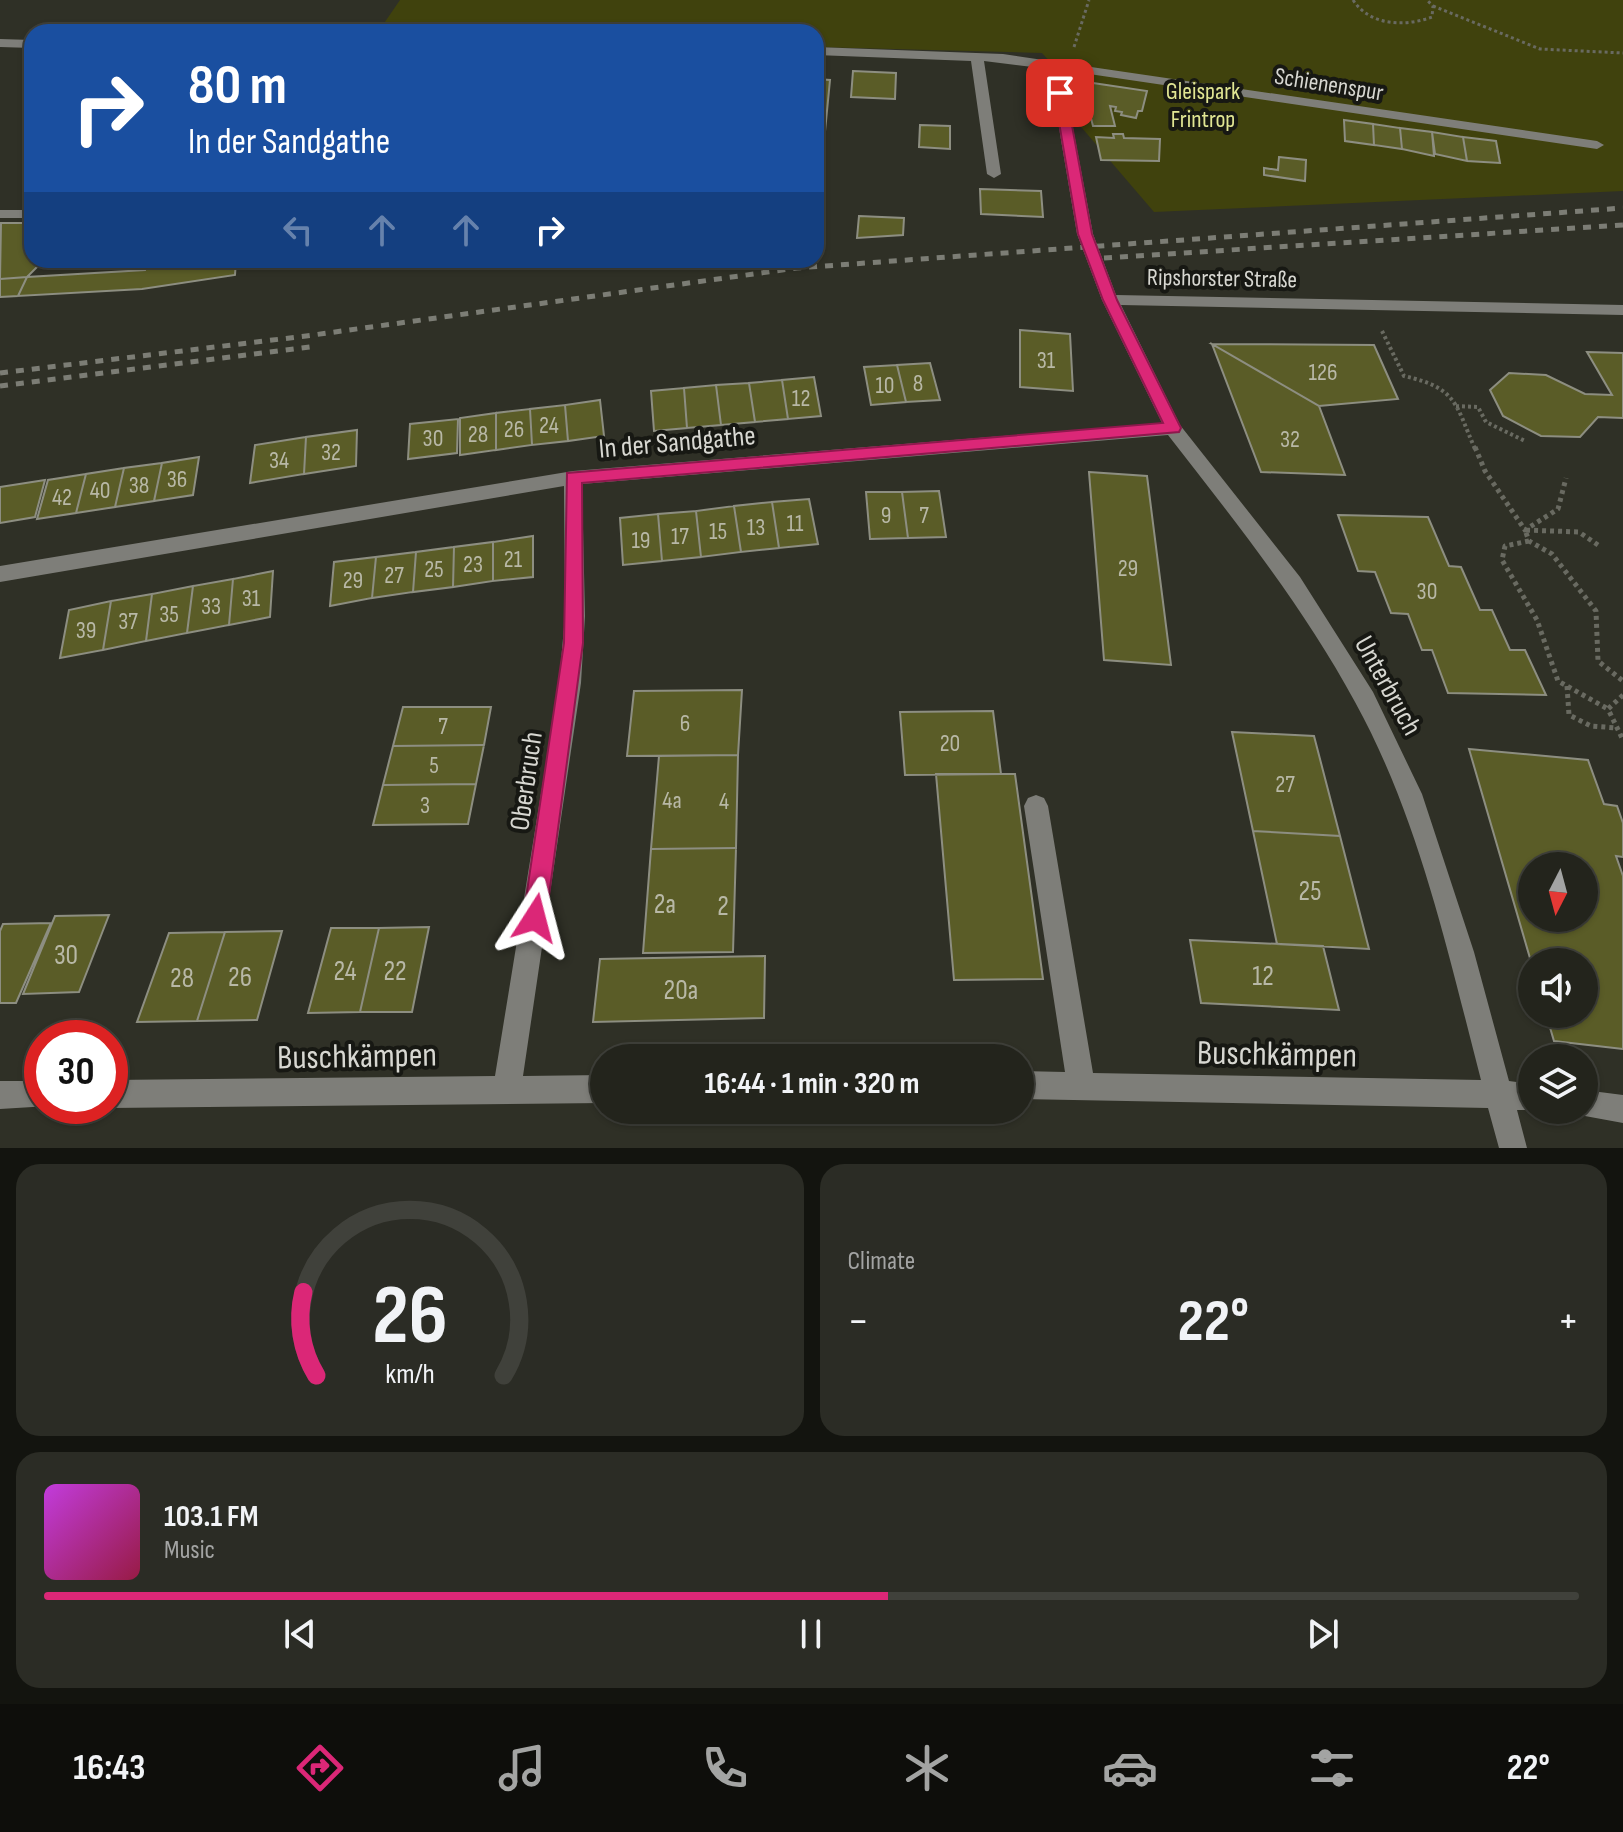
<!DOCTYPE html>
<meta charset="utf-8">
<style>
body{margin:0;font-family:"Sofia Sans Condensed",sans-serif;background:#2b2c25;color:#f1f3f6;height:100vh;display:flex;flex-direction:column;font-size:30px;white-space:nowrap}
*{box-sizing:border-box;margin:0}
p{font-size:26px;color:#a3a4a3}
.icon{flex:none;width:44px;height:44px;fill:none;stroke:currentColor;stroke-width:2;stroke-linecap:round;stroke-linejoin:round}
.map{position:relative;height:1148px;overflow:hidden}
.panel{display:flex;flex-direction:column;gap:16px;padding:16px;background:#13140f;flex:1}
.panel>*{flex:none}
.banner{position:absolute;left:24px;top:24px;width:800px;height:244px;border-radius:24px;box-shadow:0 2px 6px #0004,0 0 0 2px #40413b;background:#1a4fa0;color:#fff;overflow:hidden}
.needle{width:52px;rotate:186deg}
.fabs{position:absolute;left:1518px;top:852px;display:grid;gap:16px}
.fabs a{display:grid;place-items:center;width:80px;height:80px;border-radius:50%;background:#23241c;box-shadow:0 2px 6px #0004,0 0 0 2px #40413b;font-size:40px}
.speed{position:absolute;left:24px;top:1020px;display:flex;gap:16px;font-size:40px;font-weight:700;text-align:center}
.speed>*{display:grid;place-content:center;width:104px;height:104px;border-radius:50%;background:#23241c;box-shadow:0 2px 6px #0004,0 0 0 2px #40413b;line-height:1}
.speed .limit{border:12px solid #d22;background:#fff;color:#111}
.pin{position:absolute;display:grid;place-items:center;width:68px;height:68px;color:#fff;margin:-34px;border-radius:16px;box-shadow:0 4px 12px #0006}
.me{position:absolute;width:88px;margin:-44px;rotate:9deg;stroke-linejoin:round;filter:drop-shadow(0 0 6px #0008)}
.turn{display:flex;align-items:center;gap:28px;height:168px;padding:0 32px;font-size:36px}
.turn .icon{width:104px;height:104px;stroke-width:2.5}
.turn b{display:block;font-size:56px;line-height:68px}
.lanes{display:flex;align-items:center;height:76px;padding:0 32px;background:#0003;justify-content:center;gap:40px;direction:ltr}
.lanes .off{opacity:.35}
.big{font-size:60px;font-weight:700;line-height:1.1}
.panel .tile{flex:1;display:flex;flex-direction:column;justify-content:center;gap:12px;min-width:0;padding:0 28px;border-radius:24px;background:#2b2c25}
.panel .dial{align-items:center;gap:0}
.dial svg{height:208px;overflow:visible;fill:none;stroke:#40413b;stroke-width:7;stroke-linecap:round;text-anchor:middle}
.dial text{fill:#f1f3f6;stroke:none}
.song{display:flex;align-items:center;gap:24px}
.cover{width:96px;height:96px;border-radius:12px;background:linear-gradient(135deg,hsl(290 70% 55%),hsl(340 70% 35%))}
.played{height:8px;border-radius:4px;background:linear-gradient(90deg,#db2777 55%,#40413b 55%)}
.keys{display:flex;justify-content:space-around;direction:ltr}
.heat{display:flex;justify-content:space-between;align-items:center;font-size:44px;direction:ltr}
.panel .tiles{flex:1;display:grid;gap:16px;grid-template-columns:1fr 1fr}
.tile:last-child{grid-column:span 2}
.trip{position:absolute;left:590px;top:1044px;width:444px;height:80px;border-radius:40px;background:#23241c;box-shadow:0 2px 6px #0004,0 0 0 2px #40413b;font-weight:700;line-height:80px;text-align:center}
.menu{display:flex;height:128px;justify-content:space-around;align-items:center;background:#0e0e0b;color:#a3a4a3}
.menu .icon{width:56px;height:56px}
.menu .selected{color:#db2777}
.menu b{font-size:36px;color:#f1f3f6}
.map>svg:first-child{display:block}
</style>
<div class="map">
<svg width="1623" height="1148" viewBox="0 0 1623 1148">
<rect width="100%" height="100%" fill="#2f3026"/>
<path fill="#40420d" d="M400,0H1623V191L1154,212L1076,121L1073,87L1042,53L816,47V32H378Z"/>
<path fill="#5a5c27" stroke="#8d8e81" stroke-width="2" fill-rule="evenodd" d="M853,71L896,73L895,99L851,97Z
M816,79L830,80L816,224Z
M1093,83L1147,91L1142,111H1138L1136,118L1121,115L1122,112L1115,111L1116,107L1110,106L1115,126H1093L1087,103Z
M1344,120L1373,124L1374,145L1345,141Z
M1373,124L1400,128L1402,149L1374,145Z
M920,125L950,126V149L919,147Z
M1400,128L1432,132L1434,156L1402,149Z
M1432,132L1463,137L1467,161L1435,154Z
M1113,134H1123L1124,138L1160,139L1159,161L1101,160L1096,137L1114,138Z
M1463,137L1496,141L1500,163L1467,161Z
M1279,157L1306,160L1305,181L1264,175V168L1278,170Z
M980,189L1041,191L1043,217L981,214Z
M859,216L904,218L903,235L857,238Z
M1,223H32V260H44L27,277L0,279Z
M147,260H236L235,275L142,289L18,296L27,277L145,270Z
M27,277L18,296L0,297V279Z
M1020,330L1070,334L1073,391L1020,387Z
M1212,344L1374,345L1398,399L1319,406Z
M1212,344L1319,406L1345,475L1261,472Z
M1587,352L1623,353V418L1598,417L1580,437L1541,436L1503,416L1490,390L1509,373L1546,375L1585,394L1612,395Z
M930,363L940,400L906,402L897,365Z
M897,365L906,402L871,405L864,367Z
M814,377L821,416L788,419L782,380Z
M782,380L788,419L755,422L749,383Z
M749,383L755,422L721,425L716,385Z
M716,385L721,425L687,428L684,388Z
M684,388L687,428L654,431L651,391Z
M600,400L604,436L568,441L565,405Z
M565,405L568,441L532,445L530,409Z
M530,409L532,445L496,450V413Z
M496,413V450L460,455V418Z
M458,419L457,453L408,459L410,424Z
M357,430L356,466L304,474L306,437Z
M306,437L304,474L250,483L255,445Z
M199,457L193,495L154,501L162,463Z
M162,463L154,501L115,507L124,468Z
M124,468L115,507L76,513L86,474Z
M1089,472L1147,476L1171,665L1104,660Z
M86,474L76,513L37,519L48,480Z
M45,480L35,517L0,523V487Z
M939,491L946,537L908,538L902,492Z
M866,492H902L908,538L870,539Z
M809,499L818,544L779,548L772,502Z
M772,502L779,548L741,552L734,506Z
M734,506L741,552L701,557L696,511Z
M696,511L701,557L662,561L658,514Z
M658,514L662,561L623,565L620,518Z
M1338,515L1428,517L1449,566L1461,567L1480,610H1492L1510,650H1525L1546,695L1448,693L1432,650H1422L1408,614L1391,613L1375,572L1358,571Z
M533,536V577L493,581V542Z
M493,542V581L453,587L454,547Z
M454,547L453,587L413,592L416,552Z
M416,552L413,592L372,598L376,557Z
M376,557L372,598L330,606L334,562Z
M273,571L270,617L229,625L233,579Z
M233,579L229,625L187,633L193,586Z
M193,586L187,633L146,641L152,594Z
M152,594L146,641L103,650L111,601Z
M111,601L103,650L60,658L69,610Z
M742,690L738,755L627,756L634,691Z
M403,707H491L484,745L393,746Z
M993,711L1001,774L905,775L900,712Z
M1232,732L1314,736L1340,836L1253,831Z
M484,745L476,784L383,785L393,746Z
M1469,749L1588,760L1604,804L1617,806L1623,823V857L1616,856L1623,876V1049L1554,1041L1546,1014H1584V962H1532V965ZM1532,866H1584V918H1532Z
M738,755L736,848L651,849L659,756Z
M936,774H1015L1043,979L954,980Z
M476,784L468,824L373,825L383,785Z
M1253,831L1340,836L1369,949L1277,944Z
M736,848L733,952L643,953L651,849Z
M109,915L79,992L23,994L55,916Z
M51,923L16,1003H0V931L3,924Z
M429,927L412,1012H360L379,928Z
M331,928H379L360,1012L308,1013Z
M282,931L257,1020L197,1021L225,932Z
M225,932L197,1021L137,1022L169,933Z
M1190,940L1323,946L1339,1010L1201,1003Z
M765,956L764,1018L593,1022L600,959Z"/>
<g fill="none" stroke-linecap="round" stroke-linejoin="round">
<path stroke="#696a61" stroke-width="3" stroke-dasharray="3 3" stroke-linecap="butt" d="M1353,0C1370,26 1405,27 1432,17L1433,6L1427,0
M1433,6L1540,49L1623,53
M1074,47L1089,0"/>
<path stroke="#696a61" stroke-width="4" stroke-dasharray="3 3" stroke-linecap="butt" d="M1382,331L1404,376C1457,388 1455,403 1475,449
M1456,406L1478,407L1486,422L1525,441"/>
<path stroke="#696a61" stroke-width="5" stroke-dasharray="4 4" stroke-linecap="butt" d="M1475,447L1485,471L1525,530L1558,509L1566,478
M1529,541L1505,546L1502,560L1537,620L1558,681L1608,709
M1598,545L1579,532L1525,530L1529,541L1552,554L1596,611L1598,661L1623,681
M1567,686L1569,715L1591,726L1617,728
M1623,695L1608,709L1623,740"/>
<path fill="#7e7e79" fill-rule="evenodd" d="M174,27L178,28L180,32H168Z
M0,39L32,40V48L0,47Z
M816,47L1003,54L1597,141L1604,145L1597,149L1062,70L1093,234L1116,295L1623,305V315L1121,305L1180,425L1300,577L1373,692L1422,794L1474,952L1509,1081L1532,1084V1110H1536H1517L1527,1148H1499L1488,1108L1020,1099V1071L1065,1072L1024,806L1028,798L1036,795L1044,798L1048,806L1093,1073L1481,1080C1448,953 1419,818 1355,702C1303,606 1235,521 1168,435L582,484L585,616L581,683L523,1076L604,1075V1103L110,1108L106,1106H110V1080L495,1076L559,683L565,616L564,486L0,582V566L573,471L1162,423L1102,300L1077,234L1049,69L984,61L1001,174L994,178L987,174L971,61L816,55Z
M0,210H32V218H0Z
M0,1081H42V1106H49L0,1109Z
M1584,1090L1623,1095V1123L1574,1114L1573,1110H1584Z"/>
<path stroke="#7c7d75" stroke-width="5" stroke-dasharray="8 8" stroke-linecap="butt" d="M1104,258L1623,225
M0,373L306,336L797,268L1623,208
M0,386L317,346"/>
</g>
<path fill="#db2777" stroke="#8e194d" stroke-width="2" d="M1060,90L1066,93L1092,234L1117,300L1181,428L1179,432L582,483L583,643L546,918L543,926L535,929L527,926L523,918L564,643L567,473L1163,423L1103,300L1078,234L1054,93Z"/>
<g text-anchor="middle" stroke-width="8" stroke-linejoin="round" paint-order="stroke">
<g font-size="24" fill="#d7d7d1" stroke="#171813">
<text transform="translate(1329 84) rotate(9)" y="8">Schienenspur</text>
<text transform="translate(1222 278) rotate(1)" y="8">Ripshorster Straße</text>
</g>
<g font-size="24" fill="#e1e693" stroke="#171813">
<text x="1203" y="99">Gleispark<tspan x="1203" dy="28">Frintrop</tspan></text>
</g>
<g font-size="24" fill="#b8b8a6">
<text x="1046" y="368">31</text>
<text x="1323" y="380">126</text>
<text x="918" y="391">8</text>
<text x="885" y="393">10</text>
<text x="801" y="406">12</text>
<text x="549" y="433">24</text>
<text x="514" y="437">26</text>
<text x="478" y="442">28</text>
<text x="433" y="446">30</text>
<text x="1290" y="447">32</text>
<text x="331" y="460">32</text>
<text x="279" y="468">34</text>
<text x="177" y="487">36</text>
<text x="139" y="493">38</text>
<text x="100" y="498">40</text>
<text x="62" y="505">42</text>
<text x="886" y="523">9</text>
<text x="924" y="523">7</text>
<text x="795" y="531">11</text>
<text x="756" y="535">13</text>
<text x="718" y="539">15</text>
<text x="680" y="544">17</text>
<text x="641" y="548">19</text>
<text x="513" y="567">21</text>
<text x="473" y="572">23</text>
<text x="1128" y="576">29</text>
<text x="434" y="577">25</text>
<text x="394" y="583">27</text>
<text x="353" y="588">29</text>
<text x="1427" y="599">30</text>
<text x="251" y="606">31</text>
<text x="211" y="614">33</text>
<text x="169" y="622">35</text>
<text x="128" y="629">37</text>
<text x="86" y="638">39</text>
<text x="685" y="731">6</text>
<text x="443" y="734">7</text>
<text x="950" y="751">20</text>
<text x="434" y="773">5</text>
<text x="1285" y="792">27</text>
<text x="672" y="808">4a</text>
<text x="724" y="809">4</text>
<text x="425" y="813">3</text>
</g>
<g font-size="28" fill="#d7d7d1" stroke="#171813">
<text transform="translate(677 441) rotate(-5)" y="10">In der Sandgathe</text>
<text transform="translate(1389 685) rotate(61)" y="10">Unterbruch</text>
<text transform="translate(525 781) rotate(-82)" y="10">Oberbruch</text>
</g>
<g font-size="28" fill="#b8b8a6">
<text x="1310" y="900">25</text>
<text x="665" y="913">2a</text>
<text x="723" y="915">2</text>
<text x="66" y="964">30</text>
<text x="345" y="980">24</text>
<text x="395" y="980">22</text>
<text x="1263" y="985">12</text>
<text x="240" y="986">26</text>
<text x="182" y="987">28</text>
<text x="681" y="999">20a</text>
</g>
<g font-size="34" fill="#d7d7d1" stroke="#171813">
<text transform="translate(1277 1053) rotate(1)" y="12">Buschkämpen</text>
<text transform="translate(357 1055) rotate(-1)" y="12">Buschkämpen</text>
</g>
</g>
</svg>
<div class="fabs">
<a><svg class="needle" viewBox="-14 -14 28 28"><path d="M0-13l5 13h-10z" fill="#e53935"/><path d="M0 13l5-13h-10z" fill="#a3a4a3"/></svg></a>
<a><svg class="icon" aria-label="sound" viewBox="0 0 24 24"><path d="M4 9h4l5-4v14l-5-4H4zM17 9q2 3 0 6"/></svg></a>
<a><svg class="icon" aria-label="layers" viewBox="0 0 24 24"><path d="M12 4l9 5-9 5-9-5zM3 14l9 5 9-5"/></svg></a>
</div>
<div class="speed"><div class="limit">30</div></div>
<div class="pin" style="left:1060px;top:93px;background:#d93025"><svg class="icon" aria-label="arrive" viewBox="0 0 24 24"><path d="M6 21V4h12l-3 4 3 4H6"/></svg></div>
<svg class="me" style="left:535px;top:918px" viewBox="-20 -20 40 40"><path d="M0-17L14 15 0 8-14 15z" fill="#db2777" stroke="#fff" stroke-width="4"/></svg>
<div class="trip">16:44 · 1 min · 320 m</div>
<div class="banner">
<div class="turn"><svg class="icon" aria-label="right" viewBox="0 0 24 24"><path d="M7 20v-9h11M14 6l5 5-5 5"/></svg><div><b>80 m</b>In der Sandgathe</div></div>
<div class="lanes"><svg class="icon off" aria-label="left" viewBox="0 0 24 24"><path d="M17 20v-9H6M10 6l-5 5 5 5"/></svg><svg class="icon off" aria-label="ahead" viewBox="0 0 24 24"><path d="M12 20V5M6 11l6-6 6 6"/></svg><svg class="icon off" aria-label="ahead" viewBox="0 0 24 24"><path d="M12 20V5M6 11l6-6 6 6"/></svg><svg class="icon" aria-label="right" viewBox="0 0 24 24"><path d="M7 20v-9h11M14 6l5 5-5 5"/></svg></div>
</div>
</div>
<section class="panel">
<div class="tiles">
<div class="tile dial"><svg viewBox="0 0 100 80">
<path d="M14 69A42 42 0 1 1 86 69"/>
<path d="M14 69A42 42 0 0 1 9 37" stroke="#db2777"/>
<text x="50" y="56" font-size="32" font-weight="700">26</text>
<text x="50" y="72" font-size="11">km/h</text>
</svg></div>
<div class="tile"><p>Climate</p>
<div class="heat"><a>−</a><b class="big">22°</b><a>+</a></div>
</div>
<div class="tile">
<div class="song"><i class="cover"></i><div><b>103.1 FM</b><p>Music</p></div></div>
<div class="played"></div>
<div class="keys"><svg class="icon" aria-label="previous" viewBox="0 0 24 24"><path d="M18 5L8 12l10 7zM5 5v14"/></svg><svg class="icon" aria-label="pause" viewBox="0 0 24 24"><path d="M8 5v14M16 5v14"/></svg><svg class="icon" aria-label="next" viewBox="0 0 24 24"><path d="M6 5l10 7-10 7zM19 5v14"/></svg></div>
</div>
</div>
</section>
<nav class="menu">
<b>16:43</b>
<svg class="icon selected" aria-label="directions" viewBox="0 0 24 24"><path d="M12 3l9 9-9 9-9-9zM9 14v-3h6M13 9l2 2-2 2"/></svg>
<svg class="icon" aria-label="music" viewBox="0 0 24 24"><path d="M9 18V5l10-2v13"/><circle cx="6" cy="18" r="3"/><circle cx="16" cy="16" r="3"/></svg>
<svg class="icon" aria-label="phone" viewBox="0 0 24 24"><path d="M5 4h4l2 5-3 2q2 4 5 5l2-3 5 2v4C11 20 4 13 5 4z"/></svg>
<svg class="icon" aria-label="climate" viewBox="0 0 24 24"><path d="M12 3v18M4 7l16 10M4 17L20 7"/></svg>
<svg class="icon" aria-label="car" viewBox="0 0 24 24"><path d="M5 17H2v-5l4-1 3-4h7l3 4 3 1v5h-3M9 17h6M6 11h13"/><circle cx="7" cy="17" r="2"/><circle cx="17" cy="17" r="2"/></svg>
<svg class="icon" aria-label="filters" viewBox="0 0 24 24"><path d="M4 7h16M4 17h16"/><circle cx="9" cy="7" r="2"/><circle cx="15" cy="17" r="2"/></svg>
<b>22°</b>
</nav>
